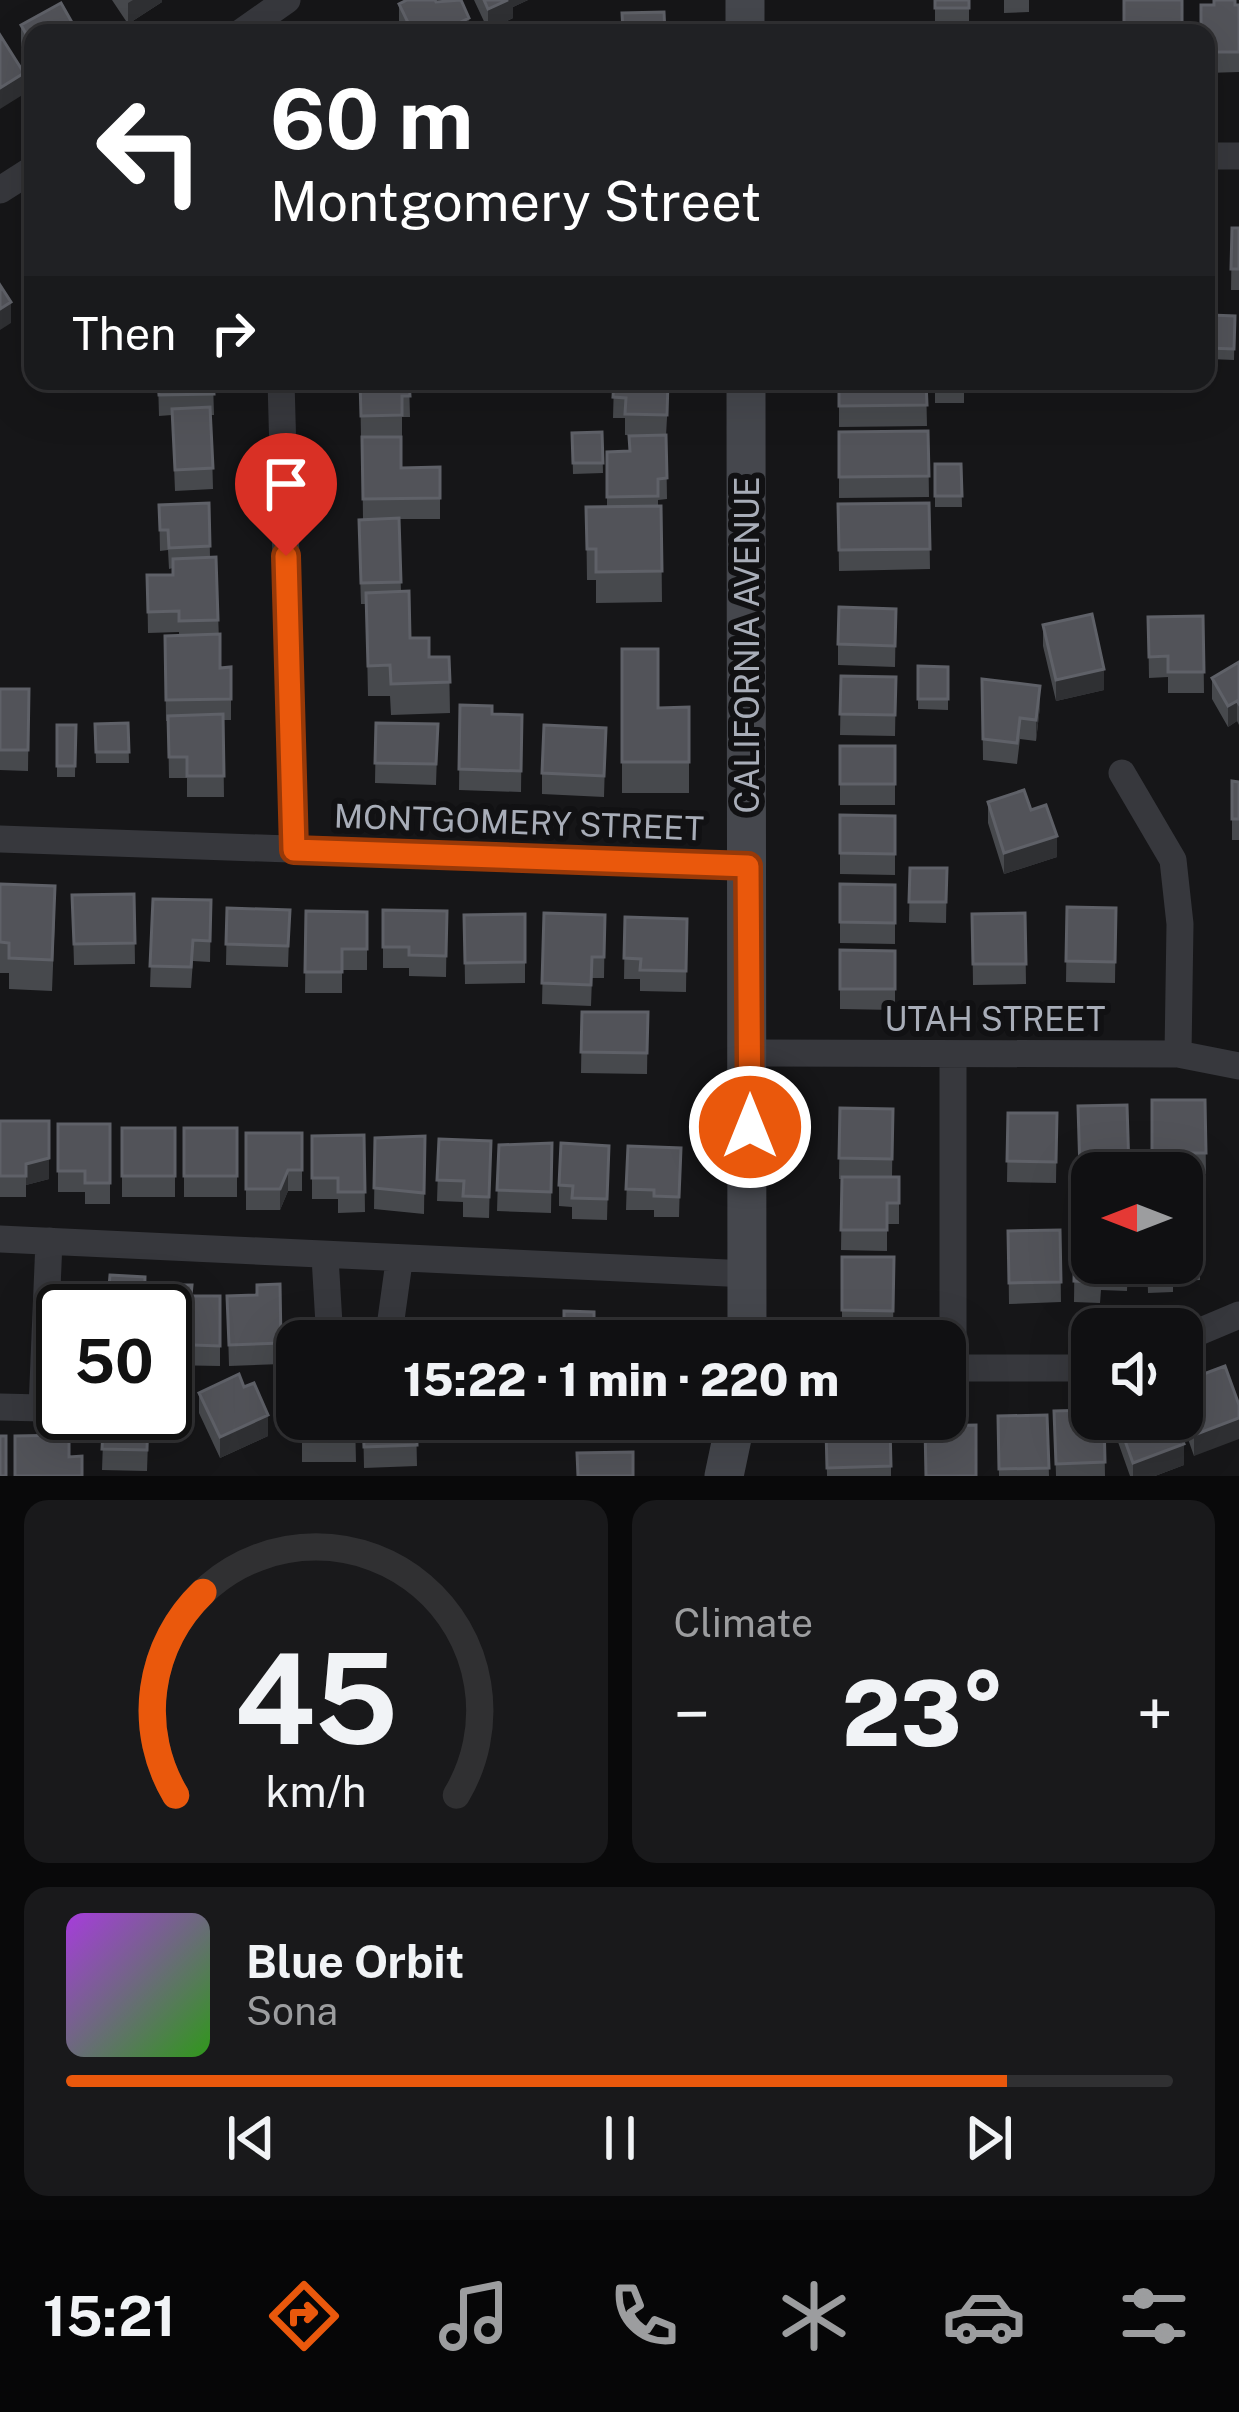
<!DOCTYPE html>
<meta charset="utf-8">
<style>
body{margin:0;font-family:"Public Sans",sans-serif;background:#19191b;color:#f1f3f6;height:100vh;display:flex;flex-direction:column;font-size:45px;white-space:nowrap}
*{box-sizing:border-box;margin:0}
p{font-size:39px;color:#9c9d9f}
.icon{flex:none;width:66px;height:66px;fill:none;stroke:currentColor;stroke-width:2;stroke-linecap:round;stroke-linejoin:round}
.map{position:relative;height:1476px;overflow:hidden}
.sheet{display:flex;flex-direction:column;gap:24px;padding:24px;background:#09090a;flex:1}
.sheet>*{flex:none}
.top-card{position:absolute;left:24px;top:24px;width:1191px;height:366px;border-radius:24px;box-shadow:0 12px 48px #0002,0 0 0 3px #303032;background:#202124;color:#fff;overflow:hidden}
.needle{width:78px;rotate:270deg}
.tools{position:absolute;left:1071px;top:1152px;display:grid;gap:24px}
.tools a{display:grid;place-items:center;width:132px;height:132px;border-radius:24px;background:#101012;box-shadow:0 12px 48px #0002,0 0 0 3px #303032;font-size:60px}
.speed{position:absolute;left:36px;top:1284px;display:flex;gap:24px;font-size:60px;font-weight:700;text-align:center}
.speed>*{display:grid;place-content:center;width:156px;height:156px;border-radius:50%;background:#101012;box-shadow:0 12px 48px #0002,0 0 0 3px #303032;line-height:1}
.speed .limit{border:6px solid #111;border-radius:18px;background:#fff;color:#111}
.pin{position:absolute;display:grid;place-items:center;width:102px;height:102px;color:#fff;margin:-123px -51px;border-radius:50% 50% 50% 0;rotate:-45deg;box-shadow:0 0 12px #0007}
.pin .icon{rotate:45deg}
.me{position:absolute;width:132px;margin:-66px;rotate:0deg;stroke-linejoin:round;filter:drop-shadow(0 0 9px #0008)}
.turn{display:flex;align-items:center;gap:42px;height:252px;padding:0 48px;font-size:54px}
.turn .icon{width:156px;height:156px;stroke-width:2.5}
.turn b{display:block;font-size:84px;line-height:102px}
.then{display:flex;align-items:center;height:114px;padding:0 48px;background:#0003;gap:24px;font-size:45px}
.big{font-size:90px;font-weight:800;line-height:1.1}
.sheet .widget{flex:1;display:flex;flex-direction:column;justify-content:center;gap:18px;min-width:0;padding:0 42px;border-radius:24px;background:#19191b}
.sheet .dial{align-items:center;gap:0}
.dial svg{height:312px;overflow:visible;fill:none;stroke:#303032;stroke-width:7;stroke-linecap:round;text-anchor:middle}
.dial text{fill:#f1f3f6;stroke:none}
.song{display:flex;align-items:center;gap:36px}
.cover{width:144px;height:144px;border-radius:18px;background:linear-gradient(135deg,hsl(280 70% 55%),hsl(110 70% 35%))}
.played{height:12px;border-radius:6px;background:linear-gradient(90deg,#ea580c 85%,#303032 85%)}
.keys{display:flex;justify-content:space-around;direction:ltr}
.heat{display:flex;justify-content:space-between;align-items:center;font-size:66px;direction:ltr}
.sheet .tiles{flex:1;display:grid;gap:24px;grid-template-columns:1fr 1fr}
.widget:last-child{grid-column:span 2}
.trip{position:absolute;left:276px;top:1320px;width:690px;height:120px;border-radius:24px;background:#101012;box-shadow:0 12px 48px #0002,0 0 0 3px #303032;font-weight:800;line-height:120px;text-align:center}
.tabs{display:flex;height:192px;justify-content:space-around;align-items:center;background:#060607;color:#9c9d9f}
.tabs .icon{width:84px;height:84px}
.tabs .active{color:#ea580c}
.tabs b{font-size:54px;color:#f1f3f6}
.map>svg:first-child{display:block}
</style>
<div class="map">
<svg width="1239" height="1476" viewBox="0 0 1239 1476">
<rect width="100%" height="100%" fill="#161618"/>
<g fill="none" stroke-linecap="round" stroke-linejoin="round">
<path stroke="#37383d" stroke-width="27" d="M240,33L287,0
M1206,156H1239
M0,190L33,169
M281,381L294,850
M1122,773L1173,860L1180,924L1178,1054
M0,839L748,865
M749,1053L1178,1054L1239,1066
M953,1056V1368H1092
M0,1239L748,1274
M325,1257L330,1341
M1182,1339L1239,1315
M388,1341L399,1262
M0,1407L42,1408L49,1241"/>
<path stroke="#45474d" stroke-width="39" d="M745,0V33
M746,381L747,1341
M724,1476L736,1419"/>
</g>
<path fill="#47494d" d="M112,0H162V2L128,24Z
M474,0H528L513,7V18L488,30Z
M935,0H969V28L935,23Z
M1004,0H1029V12L1004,13Z
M399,4L469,33H403L399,25Z
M1235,5H1239V72L1206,73V33Z
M21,25L33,33V67L21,46Z
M1232,228H1239V290H1231Z
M1235,316L1234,360L1209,359V348Z
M158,381H213L214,415H211L213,489L175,491L172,415L159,416Z
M360,381H409L410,417H402V436L361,437Z
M614,381H669L666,436L667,499L658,500V506H661L662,602L596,603V580H587L586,507H607V452L629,451L649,436L625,435V418H613Z
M839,381H926L927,426L839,427Z
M935,381H964V403H935Z
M928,431L929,497L839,498V432Z
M602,432L603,473L573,474L572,433Z
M362,437L401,468L440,467V519H399L401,592L410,638L429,657H449L450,713L391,715L390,696H368L366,604H361L359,541L363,520Z
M935,464H961L962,507H935Z
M209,503L210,557H216L220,668L231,667V720H223L224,797H187V778H169L168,721H166L165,636L179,635V632L148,633L147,575H173V568L169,569L168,550L160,551L159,505Z
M929,503L930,569L839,571L838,504Z
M896,609L895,667L838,665V644Z
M1203,616L1204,693H1168V677L1149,678L1148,617Z
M1043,625L1104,690L1056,701L1043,646Z
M622,649L658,708L689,707V793H622Z
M1239,662V725L1237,721L1228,727L1212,699V678Z
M918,666L948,667V710L918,709Z
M841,676L896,677L895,736L840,735Z
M982,679L1040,706L1036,741L1020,739L1017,764L983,760Z
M0,689H29L28,771L0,770Z
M460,705L492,714L522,715L521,792L459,790Z
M128,723L129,763H96L95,724Z
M376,723L438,724L436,785L375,783Z
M57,725H76L75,777H57Z
M606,728L604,797L542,794V773Z
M840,746H895V805H840Z
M1232,781L1239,782V840H1232Z
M988,802L1031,810L1057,857L1004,874L988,823Z
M840,815L895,816V875L840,874Z
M910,868H947L946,923L909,922Z
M0,884L55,916L52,991L9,989V973H0Z
M840,884L895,885V944L840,943Z
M134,894L135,964L74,965L72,895Z
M153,899L211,900L210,962L193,961L191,988L150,987Z
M1067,907L1116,908L1115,983L1066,982Z
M227,908L290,910L288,967L226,965Z
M383,910L447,911L446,977L409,976V968H383Z
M306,911L367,912V970H342V993H305Z
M544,913L605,915L604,978H592L591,1006L542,1004Z
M1025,913L1026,984L973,985L972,914Z
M525,914V983L465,984L464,915Z
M625,917L687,919L686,992L640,991V979H624Z
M840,950L895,951V1010L840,1009Z
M582,1012H648L647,1074L581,1073Z
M1152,1100H1205L1206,1174L1152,1173Z
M1127,1105L1129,1173H1092V1192H1080L1078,1106Z
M840,1108L893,1109L892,1177H899V1224H887V1251L841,1250L842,1179H839Z
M1008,1113H1057L1056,1183L1007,1182Z
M0,1121L49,1179L26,1185V1197H0Z
M58,1124H110V1204H85V1192H58Z
M122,1128H175V1197H122Z
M184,1128H237V1197H184Z
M246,1133H302V1191H288L280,1210H246Z
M364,1135L365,1212L338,1213V1199H312V1136Z
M425,1136L424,1214L374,1209L375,1138Z
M439,1139L491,1141L489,1218L463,1217V1202L437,1201Z
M552,1143L551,1213L497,1211L499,1145Z
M609,1146L607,1220L572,1219V1207L559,1206V1185Z
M628,1146L681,1148L679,1217H654V1210H626Z
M1198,1215L1200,1280L1173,1281V1292L1148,1293L1147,1263H1182V1216Z
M1075,1223L1128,1263L1127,1291L1101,1290L1100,1303L1074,1302Z
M1060,1230L1061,1302L1009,1304L1008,1231Z
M842,1257H894L893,1332L842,1331Z
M280,1284L281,1364L229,1366L227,1296L257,1295Z
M167,1285L192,1296H220V1366L166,1365Z
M1182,1382L1239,1405L1194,1456L1181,1419Z
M244,1387L268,1436L220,1458L199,1413V1393Z
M1054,1411L1104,1419L1105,1476H1056Z
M104,1413H149L147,1471L102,1470Z
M1047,1415L1049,1476H999L998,1416Z
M302,1419H355L356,1462H302Z
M363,1419H416L417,1466L364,1468Z
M573,1419H617V1426L573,1425Z
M1118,1421L1184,1465L1155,1476H1130L1118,1442Z
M826,1429L891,1466V1476H827Z"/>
<path fill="#2f3033" d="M133,0H162V2L128,24V3Z
M508,0H528L513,7V18L488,30V9Z
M469,18V33H459V23Z
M24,73V94L0,109V88Z
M11,302V323L0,330V309Z
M1104,669V690L1056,701V680Z
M1040,686V706L1036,741V720Z
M1237,701V721L1228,727V706Z
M1057,836V857L1004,874V853Z
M49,1158V1179L26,1185V1164Z
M288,1170V1191L280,1210V1189Z
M268,1415V1436L220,1458V1437Z
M1239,1418V1439L1194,1456V1435Z
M1184,1444V1465L1155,1476H1133V1463Z"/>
<path fill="#525359" stroke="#5f6168" stroke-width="3" d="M407,0H435L436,2L461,0L469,18L459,23L464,33H413L399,4Z
M484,0H508L488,9Z
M935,0H969V8H935Z
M1124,0H1182V33H1124Z
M1214,0H1235V5H1239V52H1206V33H1201V5H1214Z
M61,3L78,33H33V46L21,25Z
M664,12L665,33H614V31H623L622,13Z
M931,23H967V33H931Z
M0,35L24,73L0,88Z
M1232,228H1239V269H1231Z
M0,285L11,302L0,309Z
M1210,315L1235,316L1234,349L1209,348Z
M158,381H213L214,394L159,395Z
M360,381H409L410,396H402V415L361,416Z
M614,381H668L667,415L625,414L626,398L613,397Z
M839,381H926L927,405L839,406Z
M210,407L213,468L175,470L172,409Z
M928,431L929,476L839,477V432Z
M602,432L603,463H573L572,433Z
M666,435L667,478L658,479V496L607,497V452L630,451L629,436Z
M362,437H401V468L440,467V498L363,499Z
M935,464H961L962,496H935Z
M209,503L210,546L169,548L168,530H160L159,505Z
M929,503L930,549L839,550L838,504Z
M661,506L662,571L596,572V549H587L586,507Z
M399,518L401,582L361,583L359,520Z
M216,557L218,620L179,621V611L148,612L147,575H173V559Z
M409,591L410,638H429V657H449L450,682L391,684L390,665L368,666L366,593Z
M839,607L896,609L895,646L838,644Z
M1092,614L1104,669L1056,680L1043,625Z
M1203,616L1204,672H1168V656L1149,657L1148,617Z
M220,634V668L231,667V699L166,700L165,636Z
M622,649H658V708L689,707V762H622Z
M1239,662V704L1237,701L1228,706L1212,678Z
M918,666L948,667V699H918Z
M841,676L896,677L895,715L840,714Z
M982,679L1040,686L1036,720L1020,718L1017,743L983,739Z
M0,689H29L28,750H0Z
M460,705L492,706V714L522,715L521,771L459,769Z
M223,714L224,776H187V757H169L168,716Z
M128,723L129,752H96L95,724Z
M376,723L438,724L436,764L375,763Z
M57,725H76L75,766H57Z
M544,725L606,728L604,776L542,773Z
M840,746H895V784H840Z
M1232,781L1239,782V819H1232Z
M1024,790L1031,810L1046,805L1057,836L1004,853L988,802Z
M840,815L895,816V854L840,853Z
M910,868H947L946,902H909Z
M0,884L55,886L52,960L9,958V943L0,942Z
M840,884L895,885V923L840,922Z
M134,894L135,943L74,944L72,895Z
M153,899L211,900L210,941L193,940L191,967L150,966Z
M1067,907L1116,908L1115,962L1066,961Z
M227,908L290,910L288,946L226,944Z
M383,910L447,911L446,956L409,955V947H383Z
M306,911L367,912V949H342V972H305Z
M544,913L605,915L604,957H592L591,985L542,983Z
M1025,913L1026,964H973L972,914Z
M525,914V962L465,963L464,915Z
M625,917L687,919L686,971L640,970L641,959L624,958Z
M840,950L895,951V989H840Z
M582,1012H648L647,1053L581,1052Z
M1152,1100H1205L1206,1153H1179V1167H1152Z
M1127,1105L1129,1170L1080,1171L1078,1106Z
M840,1108L893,1109L892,1159L839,1158Z
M1008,1113H1057L1056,1162L1007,1161Z
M0,1121H49V1158L26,1164V1176H0Z
M58,1124H110V1183H85V1171H58Z
M122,1128H175V1176H122Z
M184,1128H237V1176H184Z
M246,1133H302V1170H288L280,1189H246Z
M364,1135L365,1192H338V1178H312V1136Z
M425,1136L424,1193L374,1188L375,1138Z
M439,1139L491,1141L489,1197L463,1196L464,1181L437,1180Z
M552,1143L551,1192L497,1190L499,1145Z
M561,1143L609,1146L607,1199L572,1198L573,1186L559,1185Z
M628,1146L681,1148L679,1197L654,1196V1190L626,1189Z
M842,1177H899V1203H887V1230H841Z
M1198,1215L1200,1259L1182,1260V1216Z
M1075,1223L1092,1224V1263H1128L1127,1270L1101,1269L1100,1282L1074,1281Z
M1060,1230L1061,1282L1009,1283L1008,1231Z
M842,1257H894L893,1311L842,1310Z
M1147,1263H1173V1272H1148Z
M110,1275L145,1277L144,1311H89L90,1286L109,1287Z
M280,1284L281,1343L229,1345L227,1296L257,1295V1285Z
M167,1285H192L191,1296H220V1346L166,1344Z
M564,1311L594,1312V1341H564Z
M833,1337H885V1341H833Z
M1225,1366L1239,1405V1418L1194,1435L1182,1402V1382Z
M239,1374L244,1387L254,1383L268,1415L220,1437L199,1393Z
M1092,1410V1419H1104L1105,1462L1056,1464L1054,1411Z
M104,1413H148L147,1450L102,1449Z
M1047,1415L1049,1468L999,1469L998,1416Z
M302,1419H355L356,1441H302Z
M363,1419H416L417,1445L364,1447Z
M1123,1419H1174L1184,1444L1133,1463L1118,1421Z
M976,1425V1476H926L925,1426Z
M890,1427L891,1466L827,1468L826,1429Z
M69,1435V1457L82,1456V1476H15V1436Z
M0,1436H6V1476H0Z
M633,1452V1476H578L577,1453Z"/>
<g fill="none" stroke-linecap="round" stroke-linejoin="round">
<defs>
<path id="route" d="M286,556L294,850L748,866L750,1127"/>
</defs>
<use href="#route" stroke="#983908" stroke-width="30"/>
<use href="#route" stroke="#ea580c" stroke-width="21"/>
</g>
<g text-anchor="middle" stroke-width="12" stroke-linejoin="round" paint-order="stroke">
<g font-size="33" fill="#a8adb8" stroke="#111113">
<text transform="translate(747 645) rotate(-90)" y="12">CALIFORNIA AVENUE</text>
<text transform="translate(519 822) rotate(2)" y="12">MONTGOMERY STREET</text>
<text x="995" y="1031">UTAH STREET</text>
</g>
</g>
</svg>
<div class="tools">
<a><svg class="needle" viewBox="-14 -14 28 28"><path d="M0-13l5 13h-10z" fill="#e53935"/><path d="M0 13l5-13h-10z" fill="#9c9d9f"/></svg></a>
<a><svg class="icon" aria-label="sound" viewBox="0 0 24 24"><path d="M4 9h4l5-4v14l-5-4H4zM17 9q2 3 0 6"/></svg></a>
</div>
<div class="speed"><div class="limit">50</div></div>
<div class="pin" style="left:286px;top:556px;background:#d93025"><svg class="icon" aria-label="arrive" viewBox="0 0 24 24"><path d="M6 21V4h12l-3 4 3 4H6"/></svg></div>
<svg class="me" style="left:750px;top:1127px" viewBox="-20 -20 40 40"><circle r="17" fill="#ea580c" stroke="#fff" stroke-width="3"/><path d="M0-11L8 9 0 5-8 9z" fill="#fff"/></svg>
<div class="trip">15:22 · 1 min · 220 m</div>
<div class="top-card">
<div class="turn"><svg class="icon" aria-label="left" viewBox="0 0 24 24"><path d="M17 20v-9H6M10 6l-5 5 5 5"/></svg><div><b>60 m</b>Montgomery Street</div></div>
<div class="then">Then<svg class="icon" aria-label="right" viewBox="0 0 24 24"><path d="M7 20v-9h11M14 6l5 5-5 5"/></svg></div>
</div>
</div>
<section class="sheet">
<div class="tiles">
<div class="widget dial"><svg viewBox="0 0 100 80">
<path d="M14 69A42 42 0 1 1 86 69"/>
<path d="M14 69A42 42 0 0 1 21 17" stroke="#ea580c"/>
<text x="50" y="56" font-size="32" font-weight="700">45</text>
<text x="50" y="72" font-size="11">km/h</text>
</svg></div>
<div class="widget"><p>Climate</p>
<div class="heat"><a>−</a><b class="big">23°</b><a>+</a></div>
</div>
<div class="widget">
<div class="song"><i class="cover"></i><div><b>Blue Orbit</b><p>Sona</p></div></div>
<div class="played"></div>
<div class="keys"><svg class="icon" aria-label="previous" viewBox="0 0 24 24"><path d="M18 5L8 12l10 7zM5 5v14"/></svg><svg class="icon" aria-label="pause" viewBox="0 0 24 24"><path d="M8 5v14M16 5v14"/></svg><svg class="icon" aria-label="next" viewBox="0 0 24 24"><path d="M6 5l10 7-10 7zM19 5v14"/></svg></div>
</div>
</div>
</section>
<nav class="tabs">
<b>15:21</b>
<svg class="icon active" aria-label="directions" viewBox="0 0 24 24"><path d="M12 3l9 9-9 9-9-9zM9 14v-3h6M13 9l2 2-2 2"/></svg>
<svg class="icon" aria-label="music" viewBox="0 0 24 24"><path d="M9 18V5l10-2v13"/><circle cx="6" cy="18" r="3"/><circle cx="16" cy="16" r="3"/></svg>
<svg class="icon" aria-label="phone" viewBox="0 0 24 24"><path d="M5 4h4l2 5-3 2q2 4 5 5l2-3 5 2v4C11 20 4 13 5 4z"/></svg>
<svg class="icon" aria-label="climate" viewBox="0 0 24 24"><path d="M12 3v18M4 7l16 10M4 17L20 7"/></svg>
<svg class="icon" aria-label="car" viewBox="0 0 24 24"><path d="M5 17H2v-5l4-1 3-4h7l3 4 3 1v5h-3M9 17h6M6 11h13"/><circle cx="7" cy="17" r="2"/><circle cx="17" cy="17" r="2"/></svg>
<svg class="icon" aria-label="filters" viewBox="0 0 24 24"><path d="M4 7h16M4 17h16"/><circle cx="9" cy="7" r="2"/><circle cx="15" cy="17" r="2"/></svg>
</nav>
